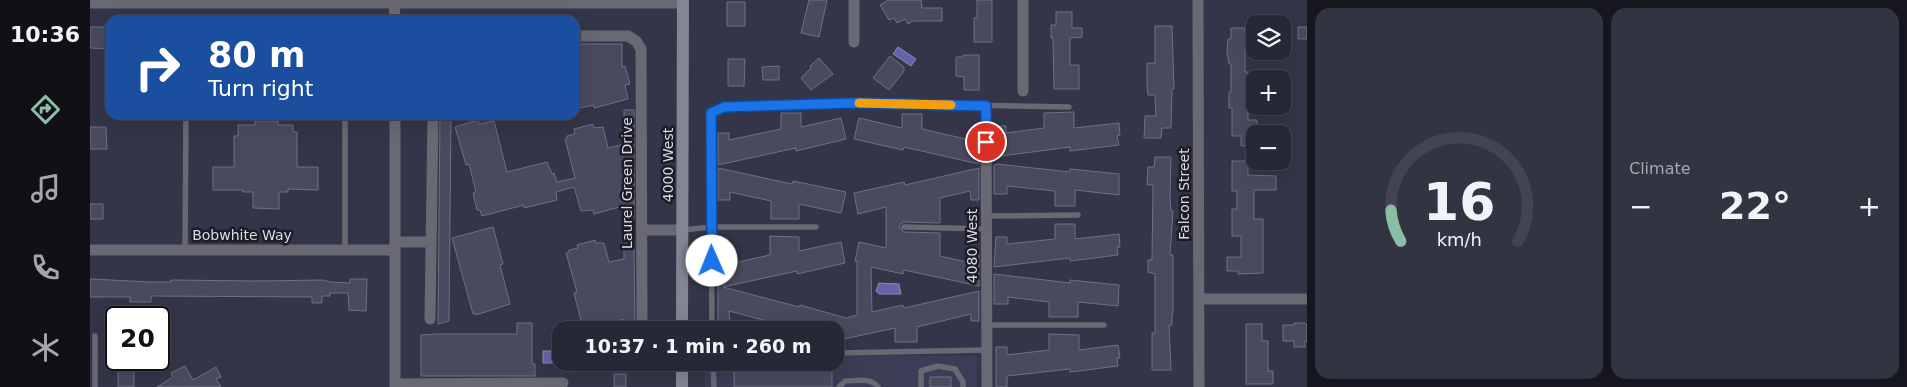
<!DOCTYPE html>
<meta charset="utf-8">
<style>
body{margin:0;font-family:"DejaVu Sans",sans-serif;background:#333442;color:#f1f3f6;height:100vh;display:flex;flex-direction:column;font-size:19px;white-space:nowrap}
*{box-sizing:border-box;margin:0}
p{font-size:16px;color:#a4a6ad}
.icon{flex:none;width:28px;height:28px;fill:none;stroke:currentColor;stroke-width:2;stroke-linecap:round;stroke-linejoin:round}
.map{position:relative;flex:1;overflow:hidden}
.sheet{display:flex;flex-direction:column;gap:8px;padding:8px;background:#15161e;width:600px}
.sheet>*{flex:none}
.hud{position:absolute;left:15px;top:15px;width:475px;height:105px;border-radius:15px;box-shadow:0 5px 20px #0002,0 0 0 1px #434451;background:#1a4fa0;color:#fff;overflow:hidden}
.tools{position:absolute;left:1156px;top:15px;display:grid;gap:10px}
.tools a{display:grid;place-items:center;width:45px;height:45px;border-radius:10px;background:#272836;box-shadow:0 5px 20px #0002,0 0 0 1px #434451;font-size:25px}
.speed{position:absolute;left:15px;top:306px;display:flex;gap:10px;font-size:25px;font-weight:700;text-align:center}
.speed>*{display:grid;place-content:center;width:65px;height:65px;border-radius:50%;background:#272836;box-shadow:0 5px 20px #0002,0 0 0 1px #434451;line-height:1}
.speed .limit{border:2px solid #111;border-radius:8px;background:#fff;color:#111}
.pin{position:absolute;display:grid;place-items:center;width:42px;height:42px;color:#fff;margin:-21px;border:2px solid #fff;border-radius:50%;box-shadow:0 1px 5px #0007}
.me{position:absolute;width:55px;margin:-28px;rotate:359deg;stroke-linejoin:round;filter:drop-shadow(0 0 4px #0008)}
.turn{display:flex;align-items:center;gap:18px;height:105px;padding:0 20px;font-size:22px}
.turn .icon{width:65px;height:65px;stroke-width:2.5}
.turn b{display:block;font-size:35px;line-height:42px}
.big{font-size:38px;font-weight:800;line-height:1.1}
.sheet .card{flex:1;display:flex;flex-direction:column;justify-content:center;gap:8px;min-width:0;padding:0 18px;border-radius:15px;background:#333442}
.sheet .dial{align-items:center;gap:0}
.dial svg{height:130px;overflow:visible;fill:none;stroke:#434451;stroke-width:7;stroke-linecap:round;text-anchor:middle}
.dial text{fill:#f1f3f6;stroke:none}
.heat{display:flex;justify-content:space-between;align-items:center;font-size:28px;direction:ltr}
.sheet .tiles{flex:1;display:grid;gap:8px;grid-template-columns:repeat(2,1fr)}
.trip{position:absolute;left:462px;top:321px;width:292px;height:50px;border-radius:15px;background:#272836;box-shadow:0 5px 20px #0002,0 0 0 1px #434451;font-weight:800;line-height:50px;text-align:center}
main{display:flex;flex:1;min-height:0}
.tab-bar{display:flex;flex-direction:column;width:90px;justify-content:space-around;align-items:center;background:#101016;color:#a4a6ad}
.tab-bar .icon{width:35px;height:35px}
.tab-bar .active{color:#8abfa5}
.tab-bar b{font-size:22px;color:#f1f3f6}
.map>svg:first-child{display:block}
</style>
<main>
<nav class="tab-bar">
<b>10:36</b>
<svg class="icon active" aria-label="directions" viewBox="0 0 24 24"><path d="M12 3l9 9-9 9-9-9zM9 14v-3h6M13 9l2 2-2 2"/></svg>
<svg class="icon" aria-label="music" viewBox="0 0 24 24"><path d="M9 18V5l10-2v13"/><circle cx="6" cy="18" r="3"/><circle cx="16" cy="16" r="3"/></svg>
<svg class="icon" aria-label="phone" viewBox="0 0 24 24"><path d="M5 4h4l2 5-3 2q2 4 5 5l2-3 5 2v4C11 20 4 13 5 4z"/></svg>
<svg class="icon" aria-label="climate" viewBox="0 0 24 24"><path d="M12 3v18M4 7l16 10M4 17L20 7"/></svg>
</nav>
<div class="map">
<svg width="1217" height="387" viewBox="0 0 1217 387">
<rect width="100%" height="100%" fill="#343548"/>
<path fill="#3b3c55" d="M746,355L887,356V387H615L614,363L746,362Z"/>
<path fill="#6664a9" stroke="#8988bc" d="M808,47L826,59L821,66L803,54Z
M789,283L809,284L811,294H789L786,291Z
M464,338H471V362L475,363H453V351H463Z"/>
<path fill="#494a5e" stroke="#6f7086" d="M719,0H737L729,37L711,33Z
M798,0H831L832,8H852V21H823L818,24L815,19L807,23L804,18L799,20L790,5Z
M887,0H902V42H884V18H887Z
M637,2H655V26H637Z
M966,12H982V28H992V37L980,38V65H989V89H964L963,38H961V25H966Z
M1065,26H1082L1084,89H1082L1081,128H1072L1071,138H1054L1055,116H1066L1065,95H1058L1057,85V63H1065Z
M0,27H18V49L0,48Z
M1208,27H1217V39H1208Z
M1141,28H1155V32H1161V47H1155V72H1158L1157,81H1165V96H1158V120H1167L1165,146H1151V136H1142V108H1139V92H1141V64H1139L1137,51L1138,39H1141Z
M485,44H532V67L535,66L540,84L535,85L538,99L504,108V105L485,109Z
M873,55H889V90H874V77L866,76V57H873Z
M800,56L814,67V71L799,90L783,78Z
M729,58L743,74L721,90L711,78L721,68L720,66Z
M638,59H655L654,86H638Z
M689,66V80H673L672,67Z
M534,110H544V217H533V206L504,214L503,210L491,211L484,187L466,192L467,200L434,208V205L392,216L390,210H387L383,193L386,192L379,164L376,165L365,127L388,120L389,124L404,121L417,172L457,162L462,174L464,173L467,182L485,178L475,139L477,138V136L485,134L484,129L503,124L504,128L513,127L518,148L534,144Z
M984,112V128L1029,123L1030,135L1027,136L1029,145L980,151V147L904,157V132H906V126H916V133L954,128V113Z
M691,113H711V127L751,118L756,139L706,151V148L628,165V133H639V140L691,129Z
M812,114H832V129L880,140V132H889V164L814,147L813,150L764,139L769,118L812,128Z
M350,115H361L359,321L348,324Z
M165,121H188V125H203V132H207V167H228V190L198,189V192H189V209L163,208V192H153V190H123V167H144V136H148V125H165Z
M0,127H16L17,149H0Z
M1065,157H1081L1080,199L1081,211H1083L1080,255H1083V313H1082V325H1079L1081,370H1062V333H1065V274L1058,272V260H1062L1063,185H1057L1058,167H1064Z
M1142,161H1158V175L1186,176V190H1164V219H1173V273L1148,274V271H1137V257H1151V236H1142V209H1147V191H1142Z
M907,164L980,172V169L1029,174V195L985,190V206H965V191L917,186V194H904V165Z
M628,168L702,184L703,181L756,192L751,213L709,204V219H681V201L640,192V200H628Z
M889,168V200H881L880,191L850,198V223L814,222L810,224L809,227L814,232L850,233V256L881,263L882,254H889V268L886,269V273H889V286L814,270L813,274L781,267L782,312L813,305L814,308L889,291V321H881V314L827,327V342H805V328L754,339L746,337V330H721L704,325L703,328L639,311L640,321H628V254H639V264L680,255V236L709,237V251L751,242L755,263L707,274V271L633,287L709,307L710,305L756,318L767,315V261H765L769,242L796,248V207L768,214L764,193L814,182L815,185Z
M0,204H13V219H0Z
M965,224H985V239L1029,234L1030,247H1027L1028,255L980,261V258L904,267L906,237H917V244L965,239Z
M403,227L413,264L410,265L420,304L386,315V313L383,314L362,238Z
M505,240L506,243H514L519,262L534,259V244H544L545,330H534V319L506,326L505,323L492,325L484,293L487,292L476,253L479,252V250L488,248L487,245Z
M904,274L980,283V280L1029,285L1028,306L988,302V317H959V302L918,297V304H904Z
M0,279L61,282H81V280L166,281L233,280L240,282L260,283V279H277L276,311L259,310L258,293H240V296H232V303H222V297L61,296V302H40V297H0Z
M427,323H442V364H445V376H331V335L348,334H427Z
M1204,323H1215L1217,325V341H1215V347H1204V341H1193V325H1204Z
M1156,324H1172V341H1178V371H1183V384H1156Z
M959,334L989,335V350L1028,345L1030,358H1027L1028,366L980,372V369L917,376V387H906V347H917V355L959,350Z
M644,362H742V387H644Z
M44,363V387H28V364Z
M95,366L103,380L126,367L131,377L126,379L131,387H67L83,377L81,373Z
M524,374H536V387H524Z
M840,377H861V387H840Z"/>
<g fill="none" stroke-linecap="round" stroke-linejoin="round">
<path stroke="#696973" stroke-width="5.5" d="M255,115V250
M897,216L988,215
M726,227H621V113L634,107L765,103L979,107
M814,227L897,229
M593,230L621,227L622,330
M95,250L96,115
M897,325H1014
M746,353L897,350
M623,362L624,387
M5,387V336
M749,387L755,381C766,381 781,377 788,387
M831,387V371L848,366L865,369L873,382V387"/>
<path stroke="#696973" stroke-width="11" d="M304,0L305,20
M933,0V91
M1108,0L1109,387
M0,3H593
M485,36H538L546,41L551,49L552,326
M764,42V0
M896,106L897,387
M552,230H593
M305,242H341
M0,250H305
M1109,299H1217
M340,319L343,115
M305,384L473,383
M305,387V115"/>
<path stroke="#848594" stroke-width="12" d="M592,330L593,0
M592,387V362"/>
</g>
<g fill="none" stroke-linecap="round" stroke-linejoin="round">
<defs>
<path id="route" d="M622,261L621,113L634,107L765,103L896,106V142"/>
</defs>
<use href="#route" stroke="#114b97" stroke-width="12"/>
<use href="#route" stroke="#1a73e8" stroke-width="9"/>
<path stroke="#f59e0b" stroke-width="9" d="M769,103L861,105"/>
</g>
<g text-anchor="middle" stroke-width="5" stroke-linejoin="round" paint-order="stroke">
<g font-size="14" fill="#dbdbe8" stroke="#1d1d26">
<text transform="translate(578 165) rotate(-90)" y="5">4000 West</text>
<text transform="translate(537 183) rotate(-90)" y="5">Laurel Green Drive</text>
<text transform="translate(1094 194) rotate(-90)" y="5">Falcon Street</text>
<text x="152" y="240">Bobwhite Way</text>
<text transform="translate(882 246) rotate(-90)" y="5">4080 West</text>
</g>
</g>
</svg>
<div class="tools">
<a><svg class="icon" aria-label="layers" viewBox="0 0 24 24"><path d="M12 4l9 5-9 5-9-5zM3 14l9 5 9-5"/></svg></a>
<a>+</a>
<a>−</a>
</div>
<div class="speed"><div class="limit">20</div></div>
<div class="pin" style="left:896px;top:142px;background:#d93025"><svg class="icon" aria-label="arrive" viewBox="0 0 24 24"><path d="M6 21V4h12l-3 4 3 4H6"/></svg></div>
<svg class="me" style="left:622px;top:261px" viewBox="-20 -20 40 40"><circle r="19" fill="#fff"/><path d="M0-13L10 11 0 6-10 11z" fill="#1a73e8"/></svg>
<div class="trip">10:37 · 1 min · 260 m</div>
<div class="hud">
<div class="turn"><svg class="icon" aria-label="right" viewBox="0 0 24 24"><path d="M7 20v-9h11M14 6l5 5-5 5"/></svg><div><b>80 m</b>Turn right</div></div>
</div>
</div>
<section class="sheet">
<div class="tiles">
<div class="card dial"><svg viewBox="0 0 100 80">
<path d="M14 69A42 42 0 1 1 86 69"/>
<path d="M14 69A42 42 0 0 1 8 50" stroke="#8abfa5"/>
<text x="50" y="56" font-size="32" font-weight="700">16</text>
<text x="50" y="72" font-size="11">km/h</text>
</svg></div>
<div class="card"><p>Climate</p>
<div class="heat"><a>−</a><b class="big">22°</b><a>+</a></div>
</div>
</div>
</section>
</main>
